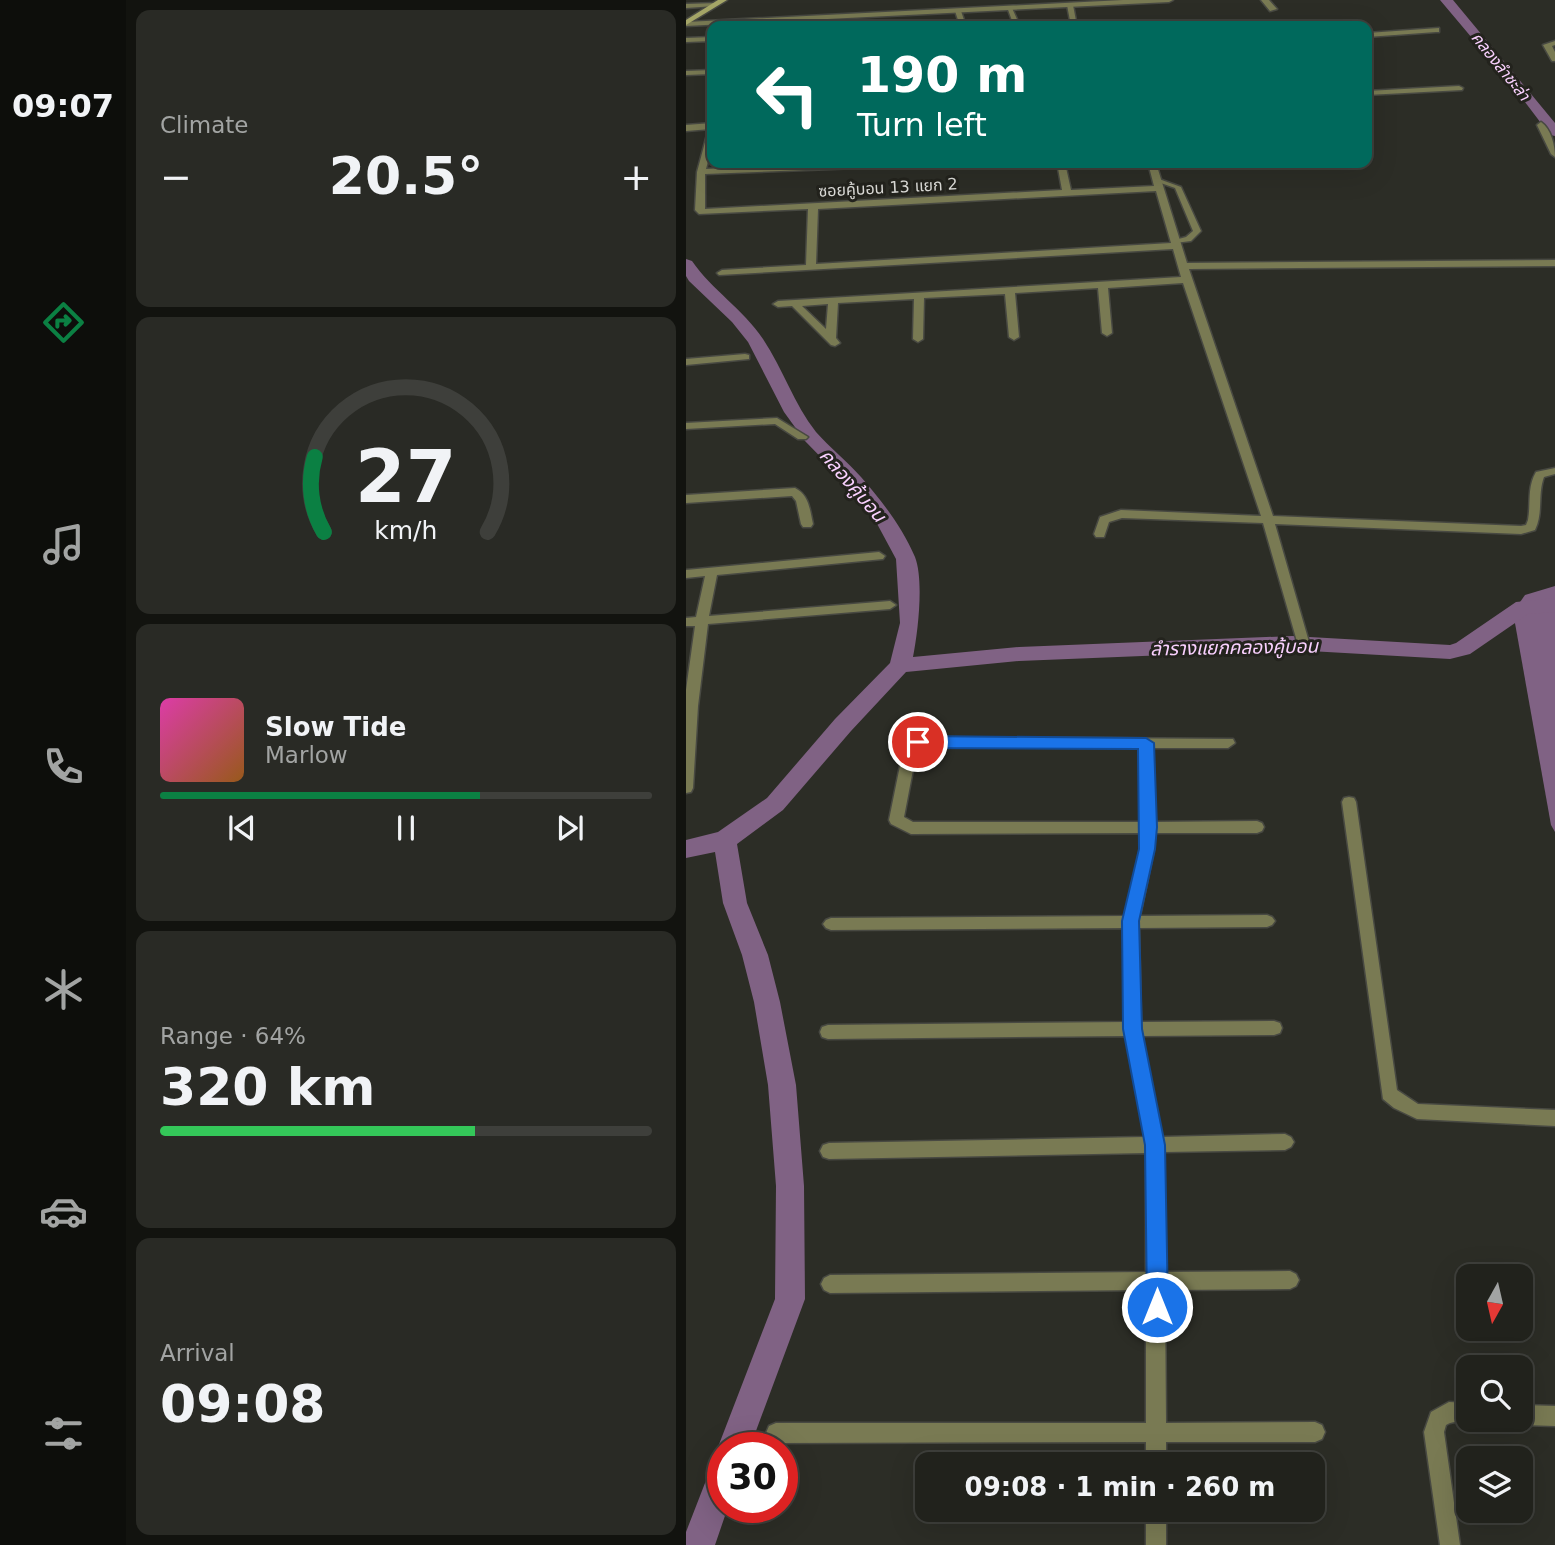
<!DOCTYPE html>
<meta charset="utf-8">
<style>
body{margin:0;font-family:"DejaVu Sans","Noto Sans Thai",sans-serif;background:#292a25;color:#f1f3f6;height:100vh;display:flex;flex-direction:column;font-size:26px;white-space:nowrap}
*{box-sizing:border-box;margin:0}
p{font-size:23px;color:#a2a4a3}
.icon{flex:none;width:38px;height:38px;fill:none;stroke:currentColor;stroke-width:2;stroke-linecap:round;stroke-linejoin:round}
.map{position:relative;flex:1;overflow:hidden}
.details{display:flex;flex-direction:column;gap:10px;padding:10px;background:#12130f;width:560px}
.details>*{flex:none}
.top-card{position:absolute;left:21px;top:21px;width:665px;height:147px;border-radius:14px;box-shadow:0 7px 28px #0002,0 0 0 2px #3e3f3b;background:#00695c;color:#fff;overflow:hidden}
.needle{width:46px;rotate:188deg}
.fabs{position:absolute;left:770px;top:1264px;display:grid;gap:14px}
.fabs a{display:grid;place-items:center;width:77px;height:77px;border-radius:14px;background:#21221c;box-shadow:0 7px 28px #0002,0 0 0 2px #3e3f3b;font-size:35px}
.speed{position:absolute;left:21px;top:1432px;display:flex;gap:14px;font-size:35px;font-weight:700;text-align:center}
.speed>*{display:grid;place-content:center;width:91px;height:91px;border-radius:50%;background:#21221c;box-shadow:0 7px 28px #0002,0 0 0 2px #3e3f3b;line-height:1}
.speed .limit{border:10px solid #d22;background:#fff;color:#111}
.pin{position:absolute;display:grid;place-items:center;width:60px;height:60px;color:#fff;margin:-30px;border:4px solid #fff;border-radius:50%;box-shadow:0 2px 7px #0007}
.me{position:absolute;width:77px;margin:-38px;rotate:0deg;stroke-linejoin:round;filter:drop-shadow(0 0 5px #0008)}
.turn{display:flex;align-items:center;gap:24px;height:147px;padding:0 35px;font-size:32px}
.turn .icon{width:91px;height:91px;stroke-width:2.5}
.turn b{display:block;font-size:49px;line-height:60px}
.big{font-size:52px;font-weight:600;line-height:1.1}
.details .widget{flex:1;display:flex;flex-direction:column;justify-content:center;gap:10px;min-width:0;padding:0 24px;border-radius:14px;background:#292a25}
.details .dial{align-items:center;gap:0}
.dial svg{height:182px;overflow:visible;fill:none;stroke:#3e3f3b;stroke-width:7;stroke-linecap:round;text-anchor:middle}
.dial text{fill:#f1f3f6;stroke:none}
.song{display:flex;align-items:center;gap:21px}
.cover{width:84px;height:84px;border-radius:10px;background:linear-gradient(135deg,hsl(320 70% 55%),hsl(30 70% 35%))}
.played{height:7px;border-radius:4px;background:linear-gradient(90deg,#0b8043 65%,#3e3f3b 65%)}
.keys{display:flex;justify-content:space-around;direction:ltr}
.heat{display:flex;justify-content:space-between;align-items:center;font-size:38px;direction:ltr}
.charge{height:10px;border-radius:5px;background:linear-gradient(90deg,#34c759 64%,#3e3f3b 0)}
.trip{position:absolute;left:229px;top:1452px;width:410px;height:70px;border-radius:14px;background:#21221c;box-shadow:0 7px 28px #0002,0 0 0 2px #3e3f3b;font-weight:600;line-height:70px;text-align:center}
main{display:flex;flex:1;min-height:0}
.tabs{display:flex;flex-direction:column;width:126px;justify-content:space-around;align-items:center;background:#0d0e0b;color:#a2a4a3}
.tabs .icon{width:49px;height:49px}
.tabs .active{color:#0b8043}
.tabs b{font-size:32px;color:#f1f3f6}
.map>svg:first-child{display:block}
</style>
<main>
<nav class="tabs">
<b>09:07</b>
<svg class="icon active" aria-label="directions" viewBox="0 0 24 24"><path d="M12 3l9 9-9 9-9-9zM9 14v-3h6M13 9l2 2-2 2"/></svg>
<svg class="icon" aria-label="music" viewBox="0 0 24 24"><path d="M9 18V5l10-2v13"/><circle cx="6" cy="18" r="3"/><circle cx="16" cy="16" r="3"/></svg>
<svg class="icon" aria-label="phone" viewBox="0 0 24 24"><path d="M5 4h4l2 5-3 2q2 4 5 5l2-3 5 2v4C11 20 4 13 5 4z"/></svg>
<svg class="icon" aria-label="climate" viewBox="0 0 24 24"><path d="M12 3v18M4 7l16 10M4 17L20 7"/></svg>
<svg class="icon" aria-label="car" viewBox="0 0 24 24"><path d="M5 17H2v-5l4-1 3-4h7l3 4 3 1v5h-3M9 17h6M6 11h13"/><circle cx="7" cy="17" r="2"/><circle cx="17" cy="17" r="2"/></svg>
<svg class="icon" aria-label="filters" viewBox="0 0 24 24"><path d="M4 7h16M4 17h16"/><circle cx="9" cy="7" r="2"/><circle cx="15" cy="17" r="2"/></svg>
</nav>
<section class="details">
<div class="widget"><p>Climate</p>
<div class="heat"><a>−</a><b class="big">20.5°</b><a>+</a></div>
</div>
<div class="widget dial"><svg viewBox="0 0 100 80">
<path d="M14 69A42 42 0 1 1 86 69"/>
<path d="M14 69A42 42 0 0 1 10 36" stroke="#0b8043"/>
<text x="50" y="56" font-size="32" font-weight="700">27</text>
<text x="50" y="72" font-size="11">km/h</text>
</svg></div>
<div class="widget">
<div class="song"><i class="cover"></i><div><b>Slow Tide</b><p>Marlow</p></div></div>
<div class="played"></div>
<div class="keys"><svg class="icon" aria-label="previous" viewBox="0 0 24 24"><path d="M18 5L8 12l10 7zM5 5v14"/></svg><svg class="icon" aria-label="pause" viewBox="0 0 24 24"><path d="M8 5v14M16 5v14"/></svg><svg class="icon" aria-label="next" viewBox="0 0 24 24"><path d="M6 5l10 7-10 7zM19 5v14"/></svg></div>
</div>
<div class="widget"><p>Range · 64%</p><b class="big">320 km</b><div class="charge"></div></div>
<div class="widget"><p>Arrival</p><b class="big">09:08</b></div>
</section>
<div class="map">
<svg width="869" height="1545" viewBox="0 0 869 1545">
<rect width="100%" height="100%" fill="#2c2d26"/>
<path fill="#806284" d="M869,586V832L865,825L827,612L839,595Z"/>
<g fill="none" stroke-linecap="round" stroke-linejoin="round">
<path fill="#806284" fill-rule="evenodd" d="M754,0H767L869,123V136L864,135L829,89Z
M0,259L6,261C26,290 57,309 77,339C97,369 108,404 130,432C144,448 161,461 175,477C196,501 216,527 229,557C238,580 232,632 227,657L333,647L606,636L764,645L770,643L830,602L869,598V612L842,614L784,654L764,659L606,650L333,661L220,672L165,731L97,810L51,844L61,903L82,955L94,1002L110,1085L118,1186L119,1299L64,1447H37V1458L32,1447L89,1299L90,1186L82,1085L68,1002L56,955L37,903L29,852L0,858V840L32,832L81,798L149,719L204,663L214,623L210,559L189,520L161,484L119,441L98,412L62,342L46,322L3,281L0,276Z
M37,1460V1507H42L29,1545H0V1532L26,1465Z"/>
<defs>
<path id="lane" d="M31,3L32,4L29,6L0,8V4Z
M384,3L387,5L391,26H385L381,5Z
M321,7L326,8L334,26H328Z
M272,9L275,11L280,26H274L269,11Z
M26,37V41L0,42V38Z
M469,179H473L495,187L515,231L505,241L489,243L485,241L500,237L507,231L489,188L469,181Z"/>
<path id="street" d="M437,0H487L483,2L0,26V22Z
M575,0H583L591,9L584,11Z
M753,28V32H750L681,37V33Z
M869,41V45L866,46L869,52V61H866L857,45Z
M26,70V74L0,75V71Z
M773,86L777,88L776,90L681,95V91Z
M855,122C865,129 869,145 869,157L865,154L851,125Z
M26,123V146L20,169L165,163H225L221,166L19,174V209L376,190L371,163H379L385,190L468,186L462,163H470L501,263L869,260V266L503,269L587,516L835,526L840,525L842,520C845,503 841,487 850,472L869,468V474L858,477L857,480C852,497 857,514 849,530L835,534L589,524L623,642L617,646L612,645L577,523L436,518L423,522L418,537H410L408,534L414,517L435,510L575,516L497,283L422,288L426,333L421,336L416,333L412,288L329,293L333,337L328,340L323,337L319,294L238,298L237,339L232,342L227,339L228,299L152,303L150,338L154,343L149,346L145,345L106,306L92,307L87,304L92,301L495,277L487,249L33,275L31,273L36,270L120,265L122,209L13,214L9,210L11,172L22,131L25,129L0,131V125ZM470,191L485,243L130,264L132,209ZM142,304L140,329L116,306Z
M59,354L63,355V359L0,365V359Z
M91,418L122,437L120,439H112L89,424L0,429V423Z
M109,488C123,495 124,510 127,524L125,527H117L115,524L110,501L106,496L0,503V495Z
M193,552L199,556L197,559L31,575L23,616L204,601L210,605L204,609L22,624L12,706L7,788L5,792L0,793V690L9,626H0V618L10,617L19,576L0,578V570Z
M232,737L547,739L549,743L542,748H467L468,822L571,821L576,823L578,827L576,831L571,833H468V849L454,916L581,915L586,917L589,921L586,925L581,927L453,928L455,1022L588,1021L594,1023L596,1028L594,1033L588,1035L456,1036L476,1137L599,1134L605,1137L608,1142L605,1147L599,1150L478,1152V1272L604,1271L610,1274L613,1280L610,1286L604,1289L479,1290L480,1423L629,1422L636,1425L639,1432L636,1439L629,1442H480V1465H460V1442L90,1443L83,1440L80,1433L83,1426L90,1423H460V1290L144,1293L138,1290L135,1284L138,1278L144,1275L460,1272V1153L143,1159L137,1157L134,1151L137,1145L143,1143L459,1137L440,1036L142,1039L136,1037L134,1032L136,1027L142,1025L439,1022L437,928L145,930L140,928L137,924L140,920L145,918L439,916L454,849V833L225,834L205,824L203,820L218,746L220,742ZM234,747L453,748L454,822H227L218,817L231,749Z
M663,797L668,798L670,802L711,1090L732,1104L869,1110V1126L731,1119L708,1108L697,1099L656,802L658,798Z
M763,1402L782,1403V1419H789C780,1424 769,1419 760,1425L758,1432L774,1545H754L738,1432L745,1412Z
M835,1405L869,1406V1426L835,1425L828,1422L827,1419H835Z
M460,1510H480V1545H460Z"/>
<path id="secondary" d="M32,0H41L0,25V20Z"/>
</defs>
<use href="#lane" stroke="#484942" stroke-width="3"/>
<use href="#street" stroke="#484942" stroke-width="3"/>
<use href="#secondary" stroke="#484942" stroke-width="3"/>
<use href="#lane" fill="#797a53" fill-rule="evenodd"/>
<use href="#street" fill="#797a53" fill-rule="evenodd"/>
<use href="#secondary" fill="#a5a667" fill-rule="evenodd"/>
</g>
<path fill="#1a73e8" stroke="#114b97" stroke-width="2" d="M232,736L460,738L468,743L471,827L469,849L453,921L456,1029L479,1145L482,1307L479,1314L471,1317L464,1314L461,1307L459,1145L437,1029L436,921L453,849L452,749L232,748L224,742Z"/>
<g text-anchor="middle" stroke-width="6" stroke-linejoin="round" paint-order="stroke">
<g font-size="16" font-style="italic" fill="#fad1ff" stroke="#23231d">
<text transform="translate(815 66) rotate(51)" y="6">คลองลำชะล่า</text>
</g>
<g font-size="16" fill="#dcdcd8" stroke="#23231d">
<text transform="translate(202 187) rotate(-3)" y="6">ซอยคู้บอน 13 แยก 2</text>
</g>
<g font-size="19" font-style="italic" fill="#fad1ff" stroke="#23231d">
<text transform="translate(167 485) rotate(49)" y="7">คลองคู้บอน</text>
<text transform="translate(548 647) rotate(-1)" y="7">ลำรางแยกคลองคู้บอน</text>
</g>
</g>
</svg>
<div class="fabs">
<a><svg class="needle" viewBox="-14 -14 28 28"><path d="M0-13l5 13h-10z" fill="#e53935"/><path d="M0 13l5-13h-10z" fill="#a2a4a3"/></svg></a>
<a><svg class="icon" aria-label="search" viewBox="0 0 24 24"><circle cx="10" cy="10" r="6"/><path d="M15 15l6 6"/></svg></a>
<a><svg class="icon" aria-label="layers" viewBox="0 0 24 24"><path d="M12 4l9 5-9 5-9-5zM3 14l9 5 9-5"/></svg></a>
</div>
<div class="speed"><div class="limit">30</div></div>
<div class="pin" style="left:232px;top:742px;background:#d93025"><svg class="icon" aria-label="arrive" viewBox="0 0 24 24"><path d="M6 21V4h12l-3 4 3 4H6"/></svg></div>
<svg class="me" style="left:471px;top:1307px" viewBox="-20 -20 40 40"><circle r="17" fill="#1a73e8" stroke="#fff" stroke-width="3"/><path d="M0-11L8 9 0 5-8 9z" fill="#fff"/></svg>
<div class="trip">09:08 · 1 min · 260 m</div>
<div class="top-card">
<div class="turn"><svg class="icon" aria-label="left" viewBox="0 0 24 24"><path d="M17 20v-9H6M10 6l-5 5 5 5"/></svg><div><b>190 m</b>Turn left</div></div>
</div>
</div>
</main>
